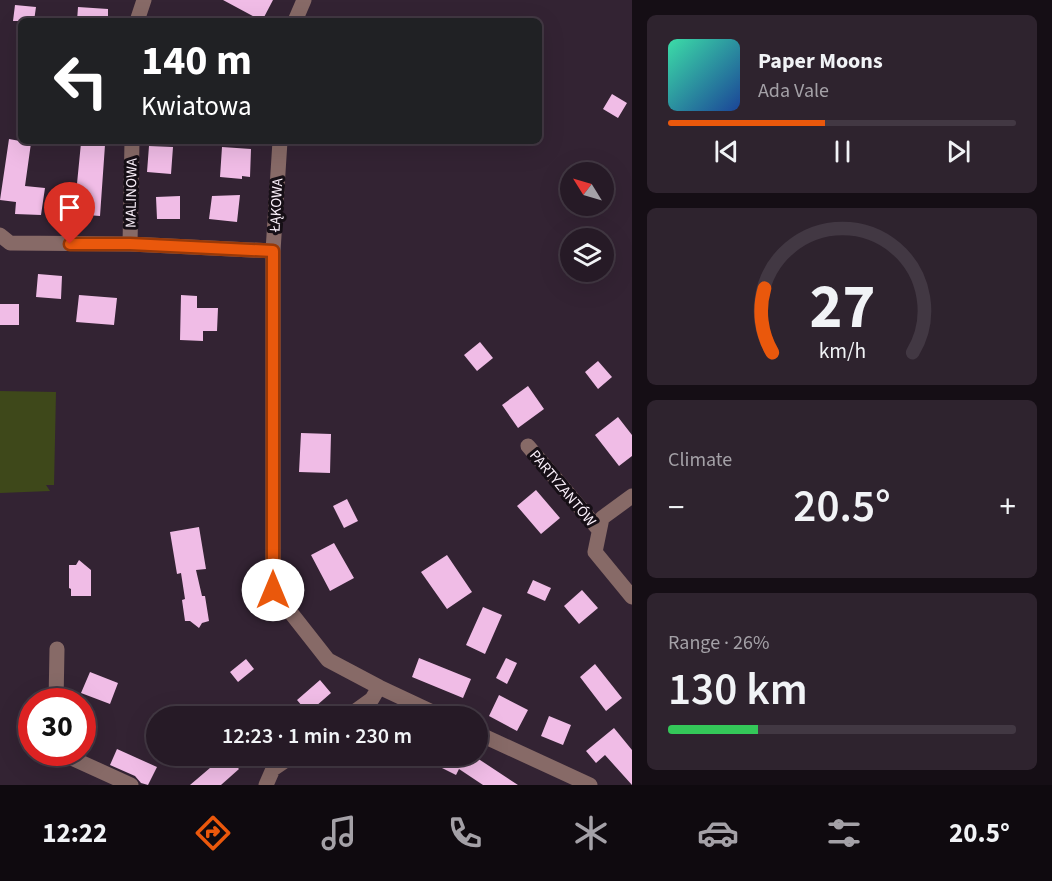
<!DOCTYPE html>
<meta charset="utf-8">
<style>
body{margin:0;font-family:"Source Sans 3",sans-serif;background:#2e232e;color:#f1f3f6;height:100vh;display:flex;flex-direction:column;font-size:22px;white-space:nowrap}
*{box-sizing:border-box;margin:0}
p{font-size:20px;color:#a4a1a7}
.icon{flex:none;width:33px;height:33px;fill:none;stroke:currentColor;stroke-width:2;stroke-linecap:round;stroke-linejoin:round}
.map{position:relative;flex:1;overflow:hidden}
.sheet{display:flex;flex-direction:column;gap:15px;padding:15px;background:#150e15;width:420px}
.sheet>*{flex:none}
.banner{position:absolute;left:18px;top:18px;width:524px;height:126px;border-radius:9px;box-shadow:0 6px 24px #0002,0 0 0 2px #423843;background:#202124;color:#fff;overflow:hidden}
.needle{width:39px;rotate:307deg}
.buttons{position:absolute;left:560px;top:162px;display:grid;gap:12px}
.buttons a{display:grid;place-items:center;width:54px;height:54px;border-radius:50%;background:#261a26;box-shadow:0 6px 24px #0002,0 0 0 2px #423843;font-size:30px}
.speed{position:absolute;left:18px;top:688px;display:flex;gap:12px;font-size:30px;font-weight:700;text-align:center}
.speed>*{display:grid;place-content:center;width:78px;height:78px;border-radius:50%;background:#261a26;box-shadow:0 6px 24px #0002,0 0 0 2px #423843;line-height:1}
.speed .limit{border:9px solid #d22;background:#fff;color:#111}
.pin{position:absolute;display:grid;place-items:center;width:51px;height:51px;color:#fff;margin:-62px -26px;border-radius:50% 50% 50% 0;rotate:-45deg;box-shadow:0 0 6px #0007}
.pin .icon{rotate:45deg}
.me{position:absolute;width:66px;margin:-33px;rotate:0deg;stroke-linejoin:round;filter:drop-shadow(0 0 4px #0008)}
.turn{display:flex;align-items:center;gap:21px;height:126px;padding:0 24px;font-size:27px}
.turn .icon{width:78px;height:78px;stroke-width:2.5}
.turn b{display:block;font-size:42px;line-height:51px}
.big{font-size:45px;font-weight:600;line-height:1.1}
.sheet .tile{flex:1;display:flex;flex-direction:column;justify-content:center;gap:9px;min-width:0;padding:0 21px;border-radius:9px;background:#2e232e}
.sheet .dial{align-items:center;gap:0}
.dial svg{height:156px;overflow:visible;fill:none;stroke:#423843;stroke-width:7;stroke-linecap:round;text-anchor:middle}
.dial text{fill:#f1f3f6;stroke:none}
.song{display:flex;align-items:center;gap:18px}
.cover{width:72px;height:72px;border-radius:9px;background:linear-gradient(135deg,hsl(160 70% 55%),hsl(220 70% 35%))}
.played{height:6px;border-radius:3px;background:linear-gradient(90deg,#ea580c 45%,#423843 45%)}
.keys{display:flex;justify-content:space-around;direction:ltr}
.heat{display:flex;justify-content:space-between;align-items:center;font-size:33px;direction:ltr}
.charge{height:9px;border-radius:4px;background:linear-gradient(90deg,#34c759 26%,#423843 0)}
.trip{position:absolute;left:146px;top:706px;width:342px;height:60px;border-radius:30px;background:#261a26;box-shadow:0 6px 24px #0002,0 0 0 2px #423843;font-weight:600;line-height:60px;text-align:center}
.dock{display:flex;height:96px;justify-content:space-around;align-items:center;background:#0f0a0f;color:#a4a1a7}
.dock .icon{width:42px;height:42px}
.dock .selected{color:#ea580c}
.dock b{font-size:27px;color:#f1f3f6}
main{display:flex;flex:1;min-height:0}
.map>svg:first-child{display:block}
</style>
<main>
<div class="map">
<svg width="632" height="785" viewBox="0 0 632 785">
<rect width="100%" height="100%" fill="#332333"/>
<path fill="#3e481a" d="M0,391L56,392L54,485H46L50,491L0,493Z"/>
<path fill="#f0bce6" d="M223,0H273L262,21Z
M15,5L36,7L34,21H13Z
M78,7L108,9V21H77Z
M612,94L627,103L618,118L603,109Z
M9,139L31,143L25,186L45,188L41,215L15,214L16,202L0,200Z
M81,143L105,145L100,216L74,214Z
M149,146L173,147L171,174L147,172Z
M222,147L251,149L250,177L242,176V179L220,177Z
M240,195L237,222L209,219L212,196Z
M180,196V219H157L156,197Z
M38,274L62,276L61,299L36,297Z
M79,295L117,298L114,325L76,322Z
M181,295L197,296V308H218L217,331H203V341L180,340Z
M0,304H19V325H0Z
M480,342L493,358L477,371L464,355Z
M598,361L612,377L598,389L585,372Z
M528,386L544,409L518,428L502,405Z
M618,417L632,435V456L619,466L595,435Z
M301,433L331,434L330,473L299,472Z
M536,490L560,518L541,534L517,506Z
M347,499L358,521L344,528L333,506Z
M199,527L206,569L196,570L202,596H205L209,621L202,623L199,628L190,621H185L182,600L185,599L181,573L177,574L170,532Z
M334,543L354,578L330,591L311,555Z
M447,555L472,592L447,609L421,572Z
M79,560L91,570V596H71V589L69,588V565H76Z
M533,580L551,588L545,601L527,593Z
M582,590L598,608L579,624L564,606Z
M483,607L502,615L485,654L466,645Z
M419,658L471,679L463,698L412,677Z
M506,658L517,663L507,684L496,678Z
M246,659L254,669L238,682L230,672Z
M595,664L622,698L606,711L580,677Z
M90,672L118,683L110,704L81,693Z
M320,680L331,693L308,713L297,700Z
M499,695L528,710L517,731L489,716Z
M549,716L571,725L563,745L541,736Z
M614,728L632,750V785L605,755L596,763L586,751Z
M117,749L157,767L148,785L141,783L135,776L110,765Z
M224,756H227L239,769L221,785H190Z
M418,756H474L518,785H483L459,769L456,775Z"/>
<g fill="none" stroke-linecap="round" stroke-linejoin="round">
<path stroke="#876a67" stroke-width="15" d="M137,21L144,0
M295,21L304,0
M280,141L273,251V590L328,660L379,687
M0,235L10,243L130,244L273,251
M130,244L132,141
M528,446L599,530
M632,496L602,518L595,552L632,597
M56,702L57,649
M347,717L372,699L379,687L443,717
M477,733L590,785
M65,753L67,756L131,785
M266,785L273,769L292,756"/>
</g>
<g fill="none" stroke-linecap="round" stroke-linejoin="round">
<defs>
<path id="route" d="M70,244H130L273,251V590"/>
</defs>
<use href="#route" stroke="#983908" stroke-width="15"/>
<use href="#route" stroke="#ea580c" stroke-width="10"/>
</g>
<g text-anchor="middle" stroke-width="6" stroke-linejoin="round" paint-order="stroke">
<g font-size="15" fill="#faf0fa" stroke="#160f16">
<text transform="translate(131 193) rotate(-89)" y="5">MALINOWA</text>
<text transform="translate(276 205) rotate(-87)" y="5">ŁĄKOWA</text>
<text transform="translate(563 488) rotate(50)" y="5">PARTYZANTÓW</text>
</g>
</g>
</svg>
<div class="buttons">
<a><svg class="needle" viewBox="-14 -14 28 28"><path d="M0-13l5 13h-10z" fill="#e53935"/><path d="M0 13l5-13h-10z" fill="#a4a1a7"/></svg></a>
<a><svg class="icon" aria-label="layers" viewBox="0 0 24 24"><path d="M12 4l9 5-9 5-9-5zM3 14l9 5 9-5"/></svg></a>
</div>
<div class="speed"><div class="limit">30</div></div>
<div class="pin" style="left:70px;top:244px;background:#d93025"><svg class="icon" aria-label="arrive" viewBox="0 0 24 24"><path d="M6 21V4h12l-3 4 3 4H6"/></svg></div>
<svg class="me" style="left:273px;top:590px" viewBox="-20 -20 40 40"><circle r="19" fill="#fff"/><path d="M0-13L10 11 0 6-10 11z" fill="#ea580c"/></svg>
<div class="trip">12:23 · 1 min · 230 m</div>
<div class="banner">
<div class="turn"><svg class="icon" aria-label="left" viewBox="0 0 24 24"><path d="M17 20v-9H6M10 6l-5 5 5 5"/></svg><div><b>140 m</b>Kwiatowa</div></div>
</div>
</div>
<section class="sheet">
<div class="tile">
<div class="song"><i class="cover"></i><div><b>Paper Moons</b><p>Ada Vale</p></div></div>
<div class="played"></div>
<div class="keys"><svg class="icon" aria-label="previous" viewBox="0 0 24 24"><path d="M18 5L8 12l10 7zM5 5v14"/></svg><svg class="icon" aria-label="pause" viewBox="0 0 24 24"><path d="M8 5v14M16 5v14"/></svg><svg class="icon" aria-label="next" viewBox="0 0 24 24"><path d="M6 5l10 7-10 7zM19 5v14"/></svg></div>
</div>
<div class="tile dial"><svg viewBox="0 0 100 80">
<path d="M14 69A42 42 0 1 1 86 69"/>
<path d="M14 69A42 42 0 0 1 10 36" stroke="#ea580c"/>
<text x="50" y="56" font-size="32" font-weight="700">27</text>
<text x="50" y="72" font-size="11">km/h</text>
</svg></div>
<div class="tile"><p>Climate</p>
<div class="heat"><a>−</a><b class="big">20.5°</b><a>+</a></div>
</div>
<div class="tile"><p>Range · 26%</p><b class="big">130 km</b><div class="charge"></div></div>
</section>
</main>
<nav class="dock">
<b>12:22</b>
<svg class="icon selected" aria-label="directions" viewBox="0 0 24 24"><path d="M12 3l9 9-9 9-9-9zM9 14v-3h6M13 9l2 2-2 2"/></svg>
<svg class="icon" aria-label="music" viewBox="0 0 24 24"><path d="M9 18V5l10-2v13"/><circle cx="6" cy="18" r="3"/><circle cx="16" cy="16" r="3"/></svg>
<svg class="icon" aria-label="phone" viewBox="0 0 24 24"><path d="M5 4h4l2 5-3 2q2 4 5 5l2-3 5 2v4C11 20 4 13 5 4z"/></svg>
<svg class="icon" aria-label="climate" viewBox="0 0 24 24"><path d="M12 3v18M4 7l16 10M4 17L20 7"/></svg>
<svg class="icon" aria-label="car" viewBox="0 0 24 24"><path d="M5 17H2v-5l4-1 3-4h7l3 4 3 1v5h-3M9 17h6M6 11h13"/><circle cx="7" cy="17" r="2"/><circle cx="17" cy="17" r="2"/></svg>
<svg class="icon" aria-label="filters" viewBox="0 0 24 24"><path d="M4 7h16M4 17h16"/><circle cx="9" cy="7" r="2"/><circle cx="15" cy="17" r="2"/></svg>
<b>20.5°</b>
</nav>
